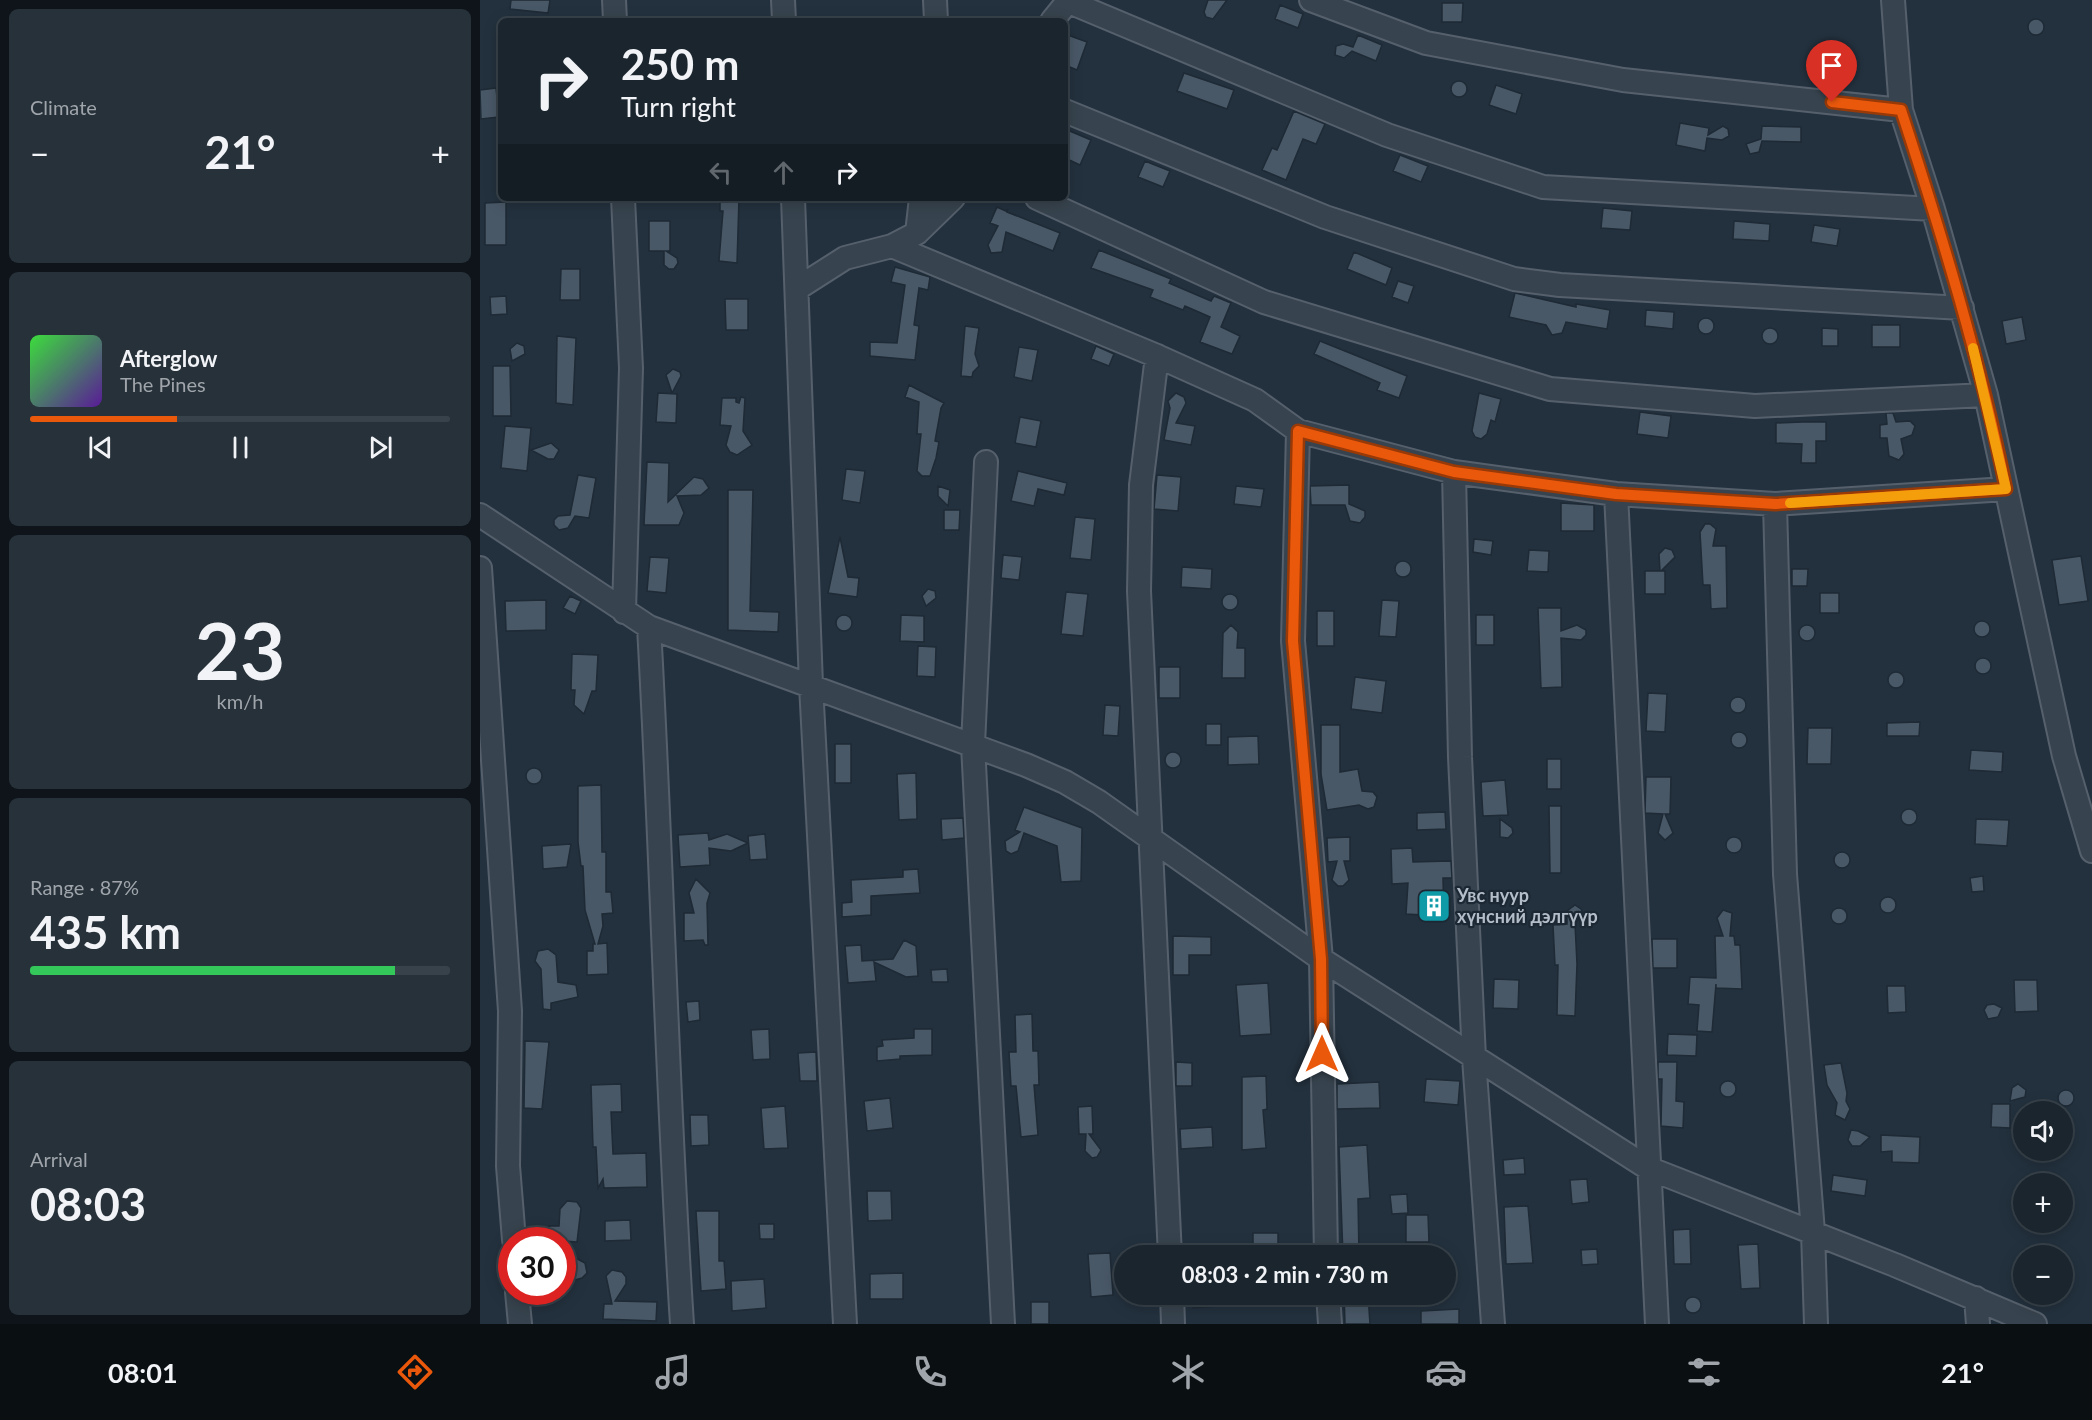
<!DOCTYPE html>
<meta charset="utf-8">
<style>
body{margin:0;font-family:Lato,sans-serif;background:#27313a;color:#f1f3f6;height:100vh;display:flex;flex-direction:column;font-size:22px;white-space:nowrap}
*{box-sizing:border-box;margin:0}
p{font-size:20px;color:#9fa5aa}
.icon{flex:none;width:33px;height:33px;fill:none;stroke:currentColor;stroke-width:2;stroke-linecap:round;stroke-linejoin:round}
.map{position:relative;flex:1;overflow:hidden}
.sheet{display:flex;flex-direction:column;gap:9px;padding:9px;background:#0e1419;width:480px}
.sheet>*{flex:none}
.guide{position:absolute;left:18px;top:18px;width:570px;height:183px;border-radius:9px;box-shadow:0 3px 15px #0003,0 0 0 2px #38424a;background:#1a252e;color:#f1f3f6;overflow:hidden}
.fabs{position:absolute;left:1533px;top:1101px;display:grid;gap:12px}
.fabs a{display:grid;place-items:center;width:60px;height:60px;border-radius:50%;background:#1a252e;box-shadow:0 3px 15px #0003,0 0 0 2px #38424a;font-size:30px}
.speed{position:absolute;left:18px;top:1227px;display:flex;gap:12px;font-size:30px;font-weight:700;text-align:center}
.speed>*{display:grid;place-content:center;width:78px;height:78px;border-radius:50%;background:#1a252e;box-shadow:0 3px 15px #0003,0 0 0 2px #38424a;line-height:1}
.speed .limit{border:9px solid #d22;background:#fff;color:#111}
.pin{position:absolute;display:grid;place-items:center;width:51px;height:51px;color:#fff;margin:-62px -26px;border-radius:50% 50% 50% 0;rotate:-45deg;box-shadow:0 0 6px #0007}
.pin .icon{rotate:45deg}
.me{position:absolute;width:66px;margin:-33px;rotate:0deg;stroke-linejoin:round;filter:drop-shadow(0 0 4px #0008)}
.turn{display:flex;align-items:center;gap:21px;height:126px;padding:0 24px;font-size:27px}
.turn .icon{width:78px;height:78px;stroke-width:2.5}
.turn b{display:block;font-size:42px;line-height:51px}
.lanes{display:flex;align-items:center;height:57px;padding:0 24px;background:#0003;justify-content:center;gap:30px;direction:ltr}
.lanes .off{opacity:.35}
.big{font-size:45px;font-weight:700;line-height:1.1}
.sheet .widget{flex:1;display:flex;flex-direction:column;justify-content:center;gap:9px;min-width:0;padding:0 21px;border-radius:9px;background:#27313a}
.sheet .dial{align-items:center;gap:0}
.dial b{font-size:78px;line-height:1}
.song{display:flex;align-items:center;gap:18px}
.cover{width:72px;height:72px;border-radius:9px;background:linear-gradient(135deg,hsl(120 70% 55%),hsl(270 70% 35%))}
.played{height:6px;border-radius:3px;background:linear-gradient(90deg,#ea580c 35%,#38424a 35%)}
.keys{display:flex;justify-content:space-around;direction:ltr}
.heat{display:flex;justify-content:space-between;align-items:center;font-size:33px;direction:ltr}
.charge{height:9px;border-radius:4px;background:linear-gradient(90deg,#34c759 87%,#38424a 0)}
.trip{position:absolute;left:634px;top:1245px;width:342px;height:60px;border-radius:30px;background:#1a252e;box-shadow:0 3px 15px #0003,0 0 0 2px #38424a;font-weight:700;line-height:60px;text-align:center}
.tab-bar{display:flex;height:96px;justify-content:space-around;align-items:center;background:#0a0f12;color:#9fa5aa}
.tab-bar .icon{width:42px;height:42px}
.tab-bar .active{color:#ea580c}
.tab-bar b{font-size:27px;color:#f1f3f6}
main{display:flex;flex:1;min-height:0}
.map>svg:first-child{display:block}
</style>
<main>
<section class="sheet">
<div class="widget"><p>Climate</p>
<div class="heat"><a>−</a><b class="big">21°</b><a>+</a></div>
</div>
<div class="widget">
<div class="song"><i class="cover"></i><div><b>Afterglow</b><p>The Pines</p></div></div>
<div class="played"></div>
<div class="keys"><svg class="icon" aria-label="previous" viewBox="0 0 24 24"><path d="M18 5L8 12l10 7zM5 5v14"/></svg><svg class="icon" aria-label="pause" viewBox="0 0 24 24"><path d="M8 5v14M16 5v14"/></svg><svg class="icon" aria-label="next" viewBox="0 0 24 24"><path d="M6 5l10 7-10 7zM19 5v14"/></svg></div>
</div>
<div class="widget dial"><b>23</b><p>km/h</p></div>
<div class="widget"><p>Range · 87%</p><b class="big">435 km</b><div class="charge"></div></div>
<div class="widget"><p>Arrival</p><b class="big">08:03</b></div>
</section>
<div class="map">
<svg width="1612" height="1324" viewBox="0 0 1612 1324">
<rect width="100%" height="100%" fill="#23313e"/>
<path fill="#495867" stroke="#1e2a35" stroke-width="1.5" d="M31,0H70L68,13L30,9Z
M728,0H747L733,19L726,17L724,12Z
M962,3H983L982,22H962Z
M800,5L823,14L818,28L795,19Z
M1548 27a8 8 0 1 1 16 0a8 8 0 1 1-16 0Z
M585,34L607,42L597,70L585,65Z
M878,35L902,45L896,61L872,51L864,58L855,55L856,46L863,44L873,47Z
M704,73L754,90L747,109L697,91Z
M971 89a8 8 0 1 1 16 0a8 8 0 1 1-16 0Z
M1016,85L1042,94L1036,114L1009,105Z
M16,88L19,117L1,119L0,90Z
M814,111L845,124L836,144L823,139L806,180L782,170L792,148L797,150Z
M1200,123L1229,128L1228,135L1243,126L1248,129L1249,136L1242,140L1227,138L1225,151L1196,145Z
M1282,126L1321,127V142L1282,141L1279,152L1270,154L1266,144L1281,139Z
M585,129L611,140L600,165L585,158Z
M920,155L948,166L941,182L913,171Z
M665,161L690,171L683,187L658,177Z
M240,198H259L257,263L239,261L243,211H240Z
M26,202V245H5V203Z
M517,207L526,211L528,209L527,212L580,233L573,251L526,232L522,252L511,253L508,245L518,226L510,223Z
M1123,208L1152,211L1150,230L1121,228Z
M169,221H190V251H186L197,258L198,263L194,269H189L184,265V251H169Z
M1254,221L1290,224L1289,241L1253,239Z
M1334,225L1360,229L1357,246L1331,242Z
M619,250L691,279L689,283L731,301L734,296L751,303L741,327L760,336L752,354L720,342L730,317L705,306L703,310L670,297L673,290L611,268Z
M874,252L912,268L906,285L867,269Z
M415,267L450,277L448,290L439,288L434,325L439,326L435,360L390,356V342L417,343L425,285L411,282Z
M81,269H100V300H80Z
M918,281L934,286L928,303L912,297Z
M1035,293L1096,307V304L1130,310L1127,329L1086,322L1082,333L1072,335L1066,325L1029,317Z
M26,296L27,314L11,315L10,297Z
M245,299H268V330H246Z
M1166,310L1194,312L1193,329L1165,326Z
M1542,317L1546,340L1526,344L1522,321Z
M1218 326a8 8 0 1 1 16 0a8 8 0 1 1-16 0Z
M1392,325H1420V347H1392Z
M485,326L499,328L495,354L499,366L493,372L492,377L481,376Z
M1342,328L1358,329V346H1342Z
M1282 336a8 8 0 1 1 16 0a8 8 0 1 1-16 0Z
M77,336L96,338L93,405L76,403Z
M840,341L927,376L919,398L897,390L900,383L834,354Z
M37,343L44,346L45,354L32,361L30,349Z
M616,346L634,354L629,366L611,359Z
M539,347L558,350L552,381L534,377Z
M13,366H30L31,416H13Z
M193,369L200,372L201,376L192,393L186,375Z
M429,385L464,403L461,408L455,441L459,442L456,458L450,476H442L437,471L441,434H437L439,402L425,397Z
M178,393L197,394L196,423L176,422Z
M696,393L704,397L706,403L696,423L715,426L711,445L684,440L690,408L688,401Z
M999,393L1021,399L1015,422L1011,420L1007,434L1001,439L995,437L992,431Z
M261,397L265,398L263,431L272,445L257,455L250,452L246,445L251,426L240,425L242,398H256V402L259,403Z
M1160,412L1191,416L1188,438L1157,434Z
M1406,413H1413L1416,422L1430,421L1435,426L1432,435L1421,439L1424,454L1419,460L1409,456L1407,438H1400V425L1407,424Z
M540,417L561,421L556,447L535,443Z
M1323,422H1346V441H1336V463H1321L1322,444L1296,443V423Z
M25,426L51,428L47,471L21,468Z
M71,443L79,450L74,459H68L51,450Z
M167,462L189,463L188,502L214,477L223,479L229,488L221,495L197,496L204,513L199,525H164Z
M366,469L385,471L380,503L362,500Z
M538,471L587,483L584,495L558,489L554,506L531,501Z
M98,475L116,478L109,518L95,516L88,528L79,530L74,525V520L78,516L90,515Z
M677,475L701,477L698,511L674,509Z
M869,485V504L885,511V517L880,523L870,521L865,505H831L830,486Z
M458,486L470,490L468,506L458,496Z
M756,486L784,489L781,507L754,504Z
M248,490H273L270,611L299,612L298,632L248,630Z
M1081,503L1114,505V531H1081Z
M464,510H480L479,530H464Z
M595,517L615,519L611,560L590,558Z
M1225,524H1230L1236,529L1233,546H1246L1247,608L1231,609L1230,585H1223L1220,532Z
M360,537L368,577L379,578L377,597L348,593Z
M994,539L1013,541L1011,555L993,552Z
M1185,548L1192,550L1195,557L1181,571H1185V594H1165V571H1180L1179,554Z
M1049,550L1069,551L1068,572L1047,571Z
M523,555L542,557L539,580L521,578Z
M1601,556L1608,601L1579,605L1572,560Z
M170,557L189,558L186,593L167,591Z
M915 569a8 8 0 1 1 16 0a8 8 0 1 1-16 0Z
M702,567L732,569L731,589L701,587Z
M1312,569H1328L1327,586H1312Z
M448,589L455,591L456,598L446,606L442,596Z
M586,592L608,594L603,636L581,634Z
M1340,593H1359V613H1340Z
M742 602a8 8 0 1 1 16 0a8 8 0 1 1-16 0Z
M90,596L101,601L95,614L83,608Z
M66,600V630L26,631L25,601Z
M902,600L919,601L916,637L899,636Z
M1058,608H1081V631L1097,625L1106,630V635L1101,640L1081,638L1082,687L1061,688Z
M837,611H854V646H837Z
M421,615L444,616V642L420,641Z
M996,615H1014V645H996Z
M356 623a8 8 0 1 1 16 0a8 8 0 1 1-16 0Z
M1494 629a8 8 0 1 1 16 0a8 8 0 1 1-16 0Z
M1319 633a8 8 0 1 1 16 0a8 8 0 1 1-16 0Z
M751,625L758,632L757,648H765V678H742L743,633Z
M438,646L456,647L455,677L437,676Z
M92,654L118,655L116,691H112L104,714L94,705L95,690H91Z
M1495 666a8 8 0 1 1 16 0a8 8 0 1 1-16 0Z
M679,667H700V698H679Z
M1408 680a8 8 0 1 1 16 0a8 8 0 1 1-16 0Z
M875,677L906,681L902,713L871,709Z
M1168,693L1187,694L1185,732L1166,731Z
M1250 705a8 8 0 1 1 16 0a8 8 0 1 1-16 0Z
M625,705L640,706L638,736L623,735Z
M1440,722L1439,736H1407V723Z
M726,724H741V745H726Z
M841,725H860V772L878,769L882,791L893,792L897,797L894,807L888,809L879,805L847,810L841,774Z
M1328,728H1352L1351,764H1327Z
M1251 740a8 8 0 1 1 16 0a8 8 0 1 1-16 0Z
M778,736L779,764L748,765V737Z
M355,744H371V783H355Z
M1491,750L1523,752L1522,772L1489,770Z
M685 760a8 8 0 1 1 16 0a8 8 0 1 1-16 0Z
M1067,759H1081V789H1067Z
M46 776a8 8 0 1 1 16 0a8 8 0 1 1-16 0Z
M436,773L437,819L419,820L417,774Z
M1166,777H1191L1190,814H1185L1193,833L1185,840L1178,833L1183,814L1165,813Z
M1025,780L1028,815L1003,816L1001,782Z
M121,785L122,852H126V892H131L133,913L122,914L123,926L118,944L127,943L128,974L107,975V951H113V944H115L105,910L103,866H101L98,842V786Z
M1069,806H1081V873H1070Z
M544,807L602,828L601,881L581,882L577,846L544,833L538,851L531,854L526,851L525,841L540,832L535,830Z
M1421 817a8 8 0 1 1 16 0a8 8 0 1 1-16 0Z
M965,812L966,829L937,830V813Z
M483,818L484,838L462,840L461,819Z
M1020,819L1032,828L1033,833L1028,838L1020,837Z
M1496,819L1529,820L1527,846L1495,844Z
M228,833L229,840L247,834L268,843L251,851L229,848L230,865L200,867L198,835Z
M285,834L287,859L270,860L268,836Z
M1246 845a8 8 0 1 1 16 0a8 8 0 1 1-16 0Z
M870,837V861H864L869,880L863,886H858L852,880L857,861L848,862L847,838Z
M91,844L87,867L63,869L62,846Z
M932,848L933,862L971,861L972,878H963L964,920L944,921L943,915L926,914L928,883L912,884L911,849Z
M1354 860a8 8 0 1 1 16 0a8 8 0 1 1-16 0Z
M438,869L440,893L391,896V915L362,917V903L372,902L371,880L423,877V870Z
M1503,876L1504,891L1492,892L1490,878Z
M216,879L230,893L227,903L228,945H225L223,940L204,941V913H214L209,893Z
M1400 905a8 8 0 1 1 16 0a8 8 0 1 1-16 0Z
M1095,905L1101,909L1103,913L1095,924L1097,964L1095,1016L1077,1015L1078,965H1075L1073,925L1087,924V911Z
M1351 916a8 8 0 1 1 16 0a8 8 0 1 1-16 0Z
M1243,910L1252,913L1250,936H1254L1255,945H1260L1262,989L1236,988V984L1232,1032L1217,1031L1219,1005L1208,1004L1210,977L1236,978L1235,936H1243L1237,918Z
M693,936L731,937V955H709V975H693Z
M1172,939H1197V968H1173Z
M424,940L436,946L438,976L426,977L394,962L396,981L368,983L365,946L381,945L382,961L413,959Z
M68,949L76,955L78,982L96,985L98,997L71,1003V1010L63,1009L61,969L55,961L58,951Z
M467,969L468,982H452L451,970Z
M1014,979L1039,980L1038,1009L1013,1008Z
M1534,980H1557L1558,1011L1535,1012Z
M788,983L791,1034L760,1036L756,985Z
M1407,986H1425L1426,1012L1408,1013Z
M219,1001L220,1020L208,1022L206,1002Z
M1514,1004L1522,1008L1518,1017L1508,1019L1504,1010L1507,1005Z
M552,1014L553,1051H558L559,1085H554L558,1135L541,1137L536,1086H531L529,1052H536L535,1015Z
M289,1029L290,1059L273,1060L271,1030Z
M434,1029H452V1055L420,1056V1059L397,1061V1047L403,1046L402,1040L434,1038Z
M1188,1034L1217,1035L1216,1056L1187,1055Z
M45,1041L69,1042L62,1109L44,1108Z
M336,1052L337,1081H320L318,1053Z
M696,1062L712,1063V1086H696Z
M1178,1062H1197L1196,1101L1204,1102L1203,1128L1181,1126L1182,1079H1178Z
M1361,1063L1367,1093L1366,1101L1370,1109L1365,1120L1355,1115L1357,1103L1347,1085L1344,1065Z
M786,1076L787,1109L783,1110L786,1148L762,1150V1077Z
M946,1079L980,1081L978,1105L944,1102Z
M1240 1089a8 8 0 1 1 16 0a8 8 0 1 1-16 0Z
M899,1082L900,1108L857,1109V1084Z
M141,1084L142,1112H131L133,1154L166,1153L167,1187L124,1188L123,1179L118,1188L116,1147H113L111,1085Z
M1538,1084L1546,1090L1545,1097L1530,1101L1532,1088Z
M1578 1098a8 8 0 1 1 16 0a8 8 0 1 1-16 0Z
M410,1098L413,1128L387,1131L384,1101Z
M1512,1104H1530V1128L1511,1127Z
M305,1106L308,1148L284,1149L281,1108Z
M612,1106L613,1134H609L621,1150L617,1157L612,1158L605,1151L606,1134H599L598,1107Z
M210,1115H228L229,1145L211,1146Z
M732,1127L733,1147L701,1149L700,1129Z
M1371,1130L1378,1131L1390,1137L1380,1146H1372L1368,1140Z
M1401,1135L1440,1137L1439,1163L1412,1162V1151L1401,1152Z
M887,1145L890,1198L878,1199L879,1256H863L859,1147Z
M1044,1158L1045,1174L1024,1175L1023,1160Z
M1353,1175L1387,1180L1385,1196L1351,1191Z
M1107,1179L1109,1202L1092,1204L1090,1180Z
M387,1191H411L412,1220L388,1221Z
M927,1194L928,1213L912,1214L910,1195Z
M87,1201L97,1202L101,1208L97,1242L69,1240V1226H79L80,1209Z
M1048,1206L1053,1263L1026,1264L1024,1207Z
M216,1211H239V1261H244L246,1289L221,1291Z
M926,1215H948L949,1242H926Z
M150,1220L151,1240L125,1241V1221Z
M279,1224H294V1239H280Z
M1210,1229L1211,1264H1194L1193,1230Z
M773,1233H798V1256H773Z
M1278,1244L1280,1288L1261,1289L1258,1245Z
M1117,1249L1118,1264L1102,1265L1101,1250Z
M630,1253L633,1295L611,1297L608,1254Z
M90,1255L105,1263L107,1273L102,1278L95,1280L87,1274Z
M132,1270L142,1272L146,1277V1284L135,1301L177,1302L176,1321L123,1319L124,1304H132L126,1276Z
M423,1273V1299H390V1274Z
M284,1279L286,1308L252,1311L251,1281Z
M712,1294H752V1305L713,1308Z
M864,1294H888L890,1324H865Z
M1205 1305a8 8 0 1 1 16 0a8 8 0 1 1-16 0Z
M551,1302H569V1324H551Z
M979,1309V1324H941V1311Z"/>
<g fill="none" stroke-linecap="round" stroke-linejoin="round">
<defs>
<path id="minor" d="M134,0L135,21
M303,0L304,21
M455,0L456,21
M831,0L946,43L1143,80L1421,110
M1413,0L1421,110L1453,209L1506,395L1584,756L1612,851
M587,1L907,135L1063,187L1453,209
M572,21L589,0
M585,111L845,217L1034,279L1080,285L1482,308
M143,198L151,368L144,612
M313,198L331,685L365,1324
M557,198L784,302L1070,389L1275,406L1506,395
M437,233L473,198
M412,246L437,233L441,198
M318,288L365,258L412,246L677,356L775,400L818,431L974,472L1136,494L1295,504L1526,489
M677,356L661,485L659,591L690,1256
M818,431L813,641L841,959L846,1256
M506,462L493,745L523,1324
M974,472L980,757L994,1058L1013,1324
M1136,494L1177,1324
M1295,504L1305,874L1333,1232L1336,1324
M0,515L169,627L546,765L585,782L619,802L841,959L1168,1168L1415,1265L1555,1324
M0,568L30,1011L28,1166L34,1240
M169,627C182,859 187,1092 202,1324
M37,1292L40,1324
M692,1294L693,1324
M848,1294L850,1324
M1496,1298L1498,1324"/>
</defs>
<use href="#minor" stroke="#55606c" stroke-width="26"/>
<use href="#minor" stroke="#37434e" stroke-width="22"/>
</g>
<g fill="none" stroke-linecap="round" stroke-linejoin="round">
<defs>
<path id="route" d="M842,1054L841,959L813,641L818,431L974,472L1136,494L1295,504L1526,489C1500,360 1462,235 1421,110L1352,102"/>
</defs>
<use href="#route" stroke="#983908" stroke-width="15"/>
<use href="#route" stroke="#ea580c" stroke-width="10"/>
<path stroke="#f59e0b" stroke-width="10" d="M1310,503L1526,489L1493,348"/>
</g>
<defs>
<symbol id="building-square" viewBox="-11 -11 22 22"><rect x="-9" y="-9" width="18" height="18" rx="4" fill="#0f9aa8" stroke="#1c2833"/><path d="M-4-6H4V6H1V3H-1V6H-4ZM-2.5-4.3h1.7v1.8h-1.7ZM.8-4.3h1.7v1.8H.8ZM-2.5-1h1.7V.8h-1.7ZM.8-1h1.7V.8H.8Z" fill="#fff"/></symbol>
</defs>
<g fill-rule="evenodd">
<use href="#building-square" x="935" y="887" width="38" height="38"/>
</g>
<g text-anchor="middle" stroke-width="4.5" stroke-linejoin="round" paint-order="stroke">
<g font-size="18" font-weight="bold" fill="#b3bdc9" stroke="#1c2833" text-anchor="start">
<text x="977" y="902">Увс нуур<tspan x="977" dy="21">хүнсний дэлгүүр</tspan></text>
</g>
</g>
</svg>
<div class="fabs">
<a><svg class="icon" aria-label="sound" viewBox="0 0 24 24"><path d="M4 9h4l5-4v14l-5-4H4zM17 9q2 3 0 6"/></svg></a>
<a>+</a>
<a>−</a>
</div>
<div class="speed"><div class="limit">30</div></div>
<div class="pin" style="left:1352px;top:102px;background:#d93025"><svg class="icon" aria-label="arrive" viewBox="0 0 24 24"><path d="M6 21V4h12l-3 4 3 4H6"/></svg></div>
<svg class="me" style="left:842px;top:1054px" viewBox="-20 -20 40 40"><path d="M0-17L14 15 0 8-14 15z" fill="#ea580c" stroke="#fff" stroke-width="4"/></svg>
<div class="trip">08:03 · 2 min · 730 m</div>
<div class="guide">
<div class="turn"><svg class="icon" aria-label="right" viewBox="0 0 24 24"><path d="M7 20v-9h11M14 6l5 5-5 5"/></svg><div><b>250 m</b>Turn right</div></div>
<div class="lanes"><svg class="icon off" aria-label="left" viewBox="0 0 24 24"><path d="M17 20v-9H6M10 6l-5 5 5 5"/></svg><svg class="icon off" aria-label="ahead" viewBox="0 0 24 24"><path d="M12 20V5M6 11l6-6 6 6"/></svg><svg class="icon" aria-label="right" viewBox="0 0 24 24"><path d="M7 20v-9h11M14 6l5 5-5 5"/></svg></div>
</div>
</div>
</main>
<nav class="tab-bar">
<b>08:01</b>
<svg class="icon active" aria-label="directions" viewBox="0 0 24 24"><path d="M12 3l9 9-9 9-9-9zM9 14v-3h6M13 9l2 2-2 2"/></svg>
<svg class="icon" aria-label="music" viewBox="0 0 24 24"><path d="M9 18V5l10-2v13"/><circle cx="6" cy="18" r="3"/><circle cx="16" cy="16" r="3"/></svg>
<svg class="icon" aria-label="phone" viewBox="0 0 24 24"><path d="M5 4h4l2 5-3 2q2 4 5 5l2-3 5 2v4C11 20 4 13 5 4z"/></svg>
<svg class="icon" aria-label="climate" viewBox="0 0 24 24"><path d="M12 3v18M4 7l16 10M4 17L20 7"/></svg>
<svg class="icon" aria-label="car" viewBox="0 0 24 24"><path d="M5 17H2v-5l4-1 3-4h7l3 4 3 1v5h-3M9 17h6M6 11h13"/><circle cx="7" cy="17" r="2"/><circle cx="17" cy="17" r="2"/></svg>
<svg class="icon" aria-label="filters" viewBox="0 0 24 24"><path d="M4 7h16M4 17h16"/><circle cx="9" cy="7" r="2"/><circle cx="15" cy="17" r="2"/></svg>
<b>21°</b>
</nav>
